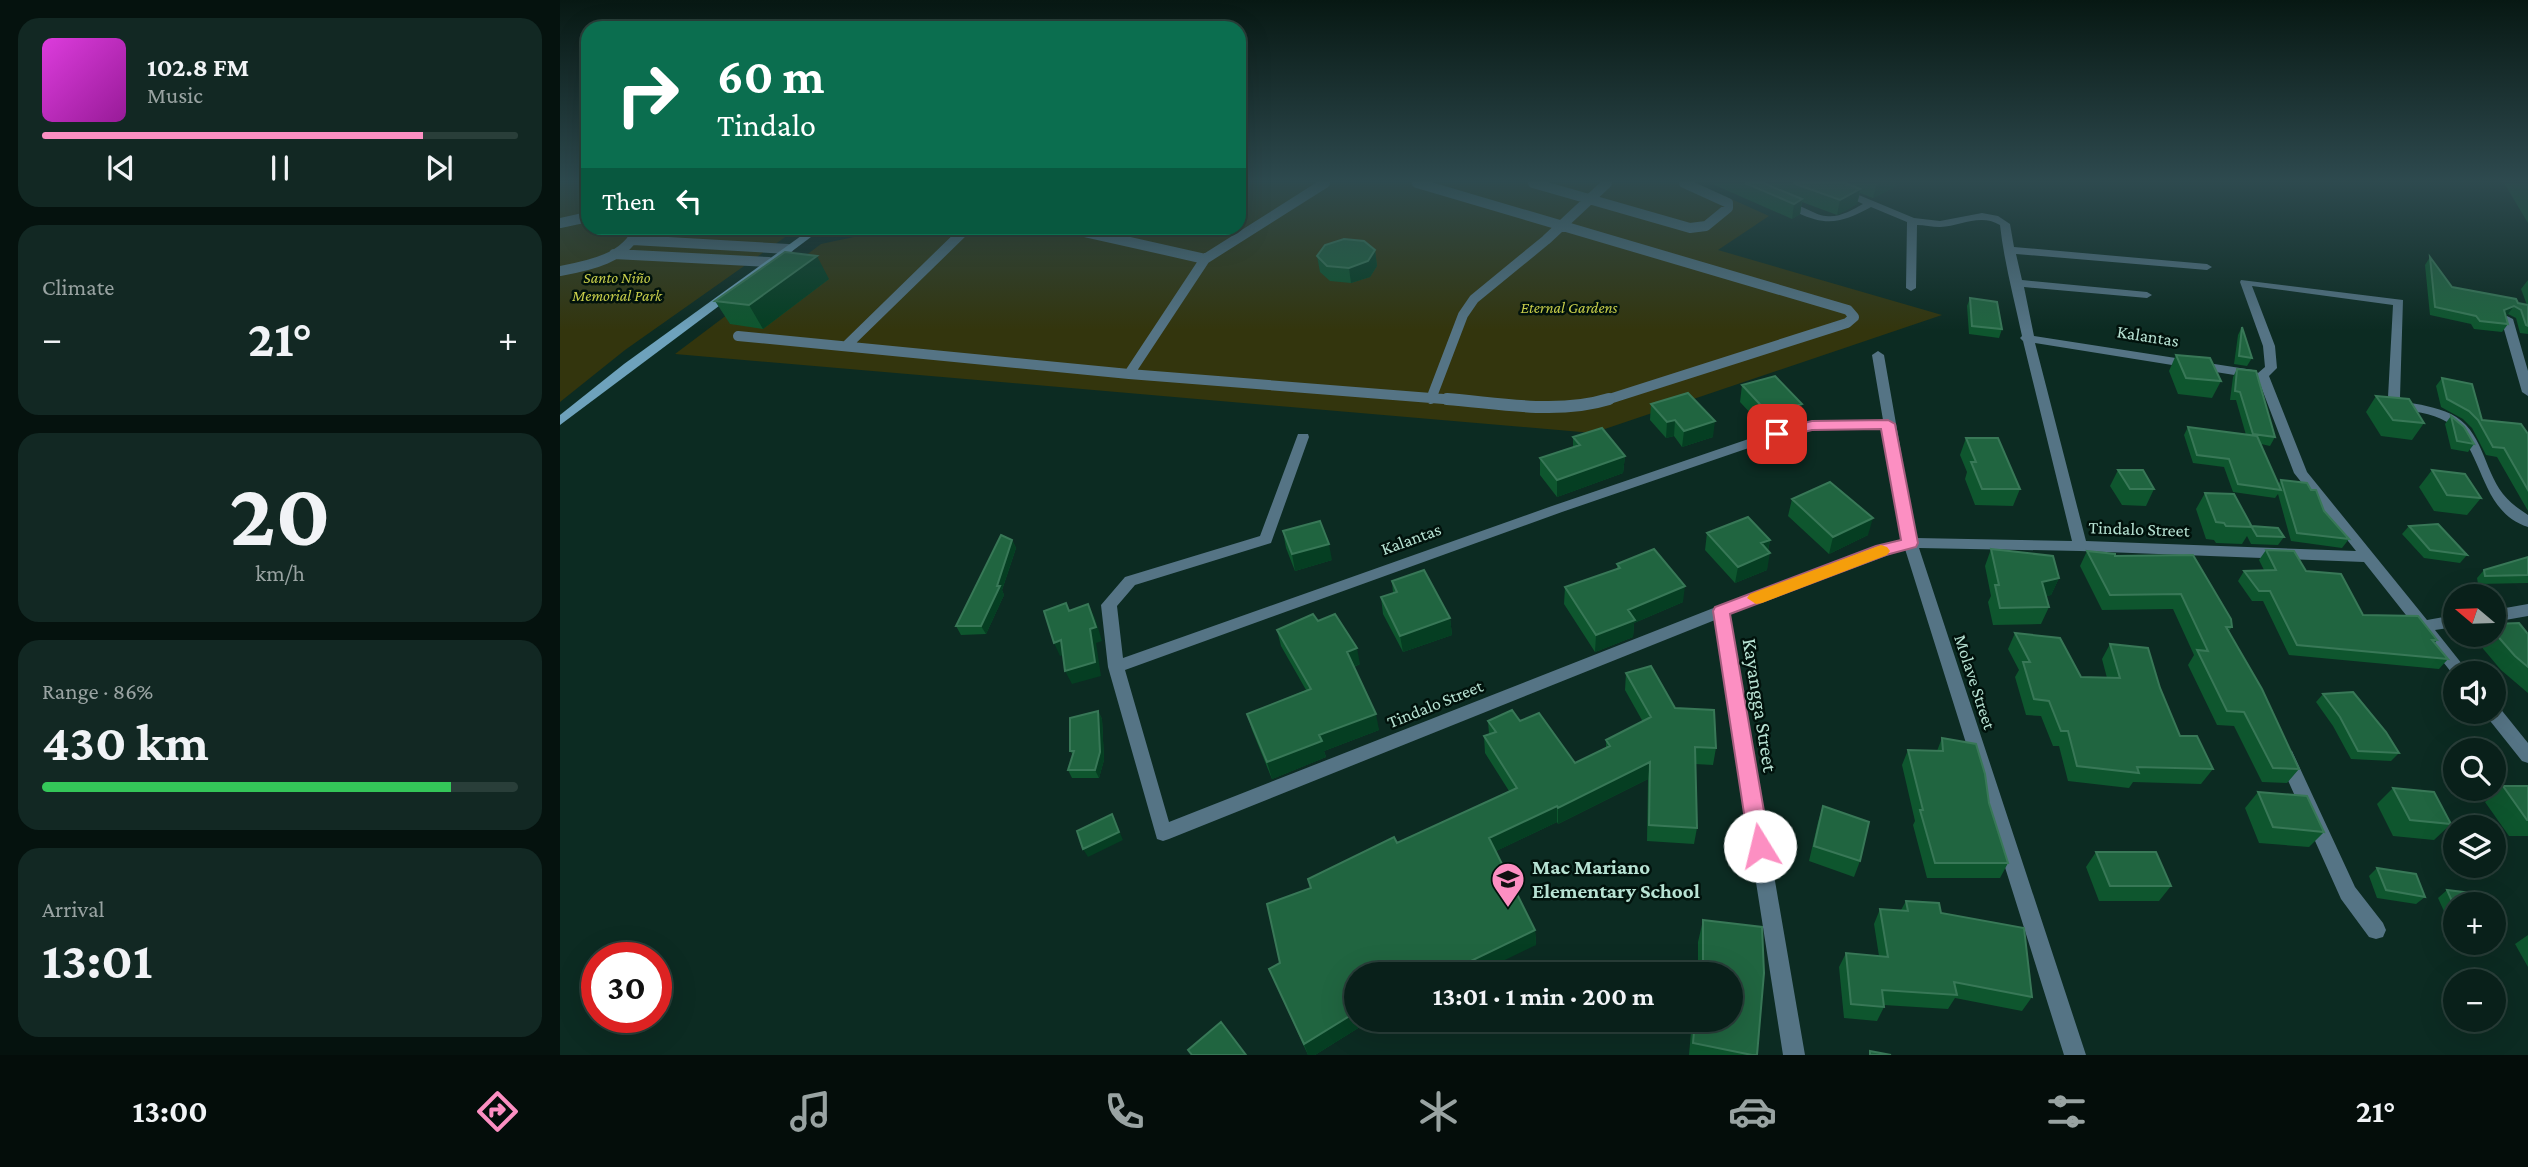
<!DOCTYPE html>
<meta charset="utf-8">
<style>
body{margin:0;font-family:"Crimson Pro",serif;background:#122823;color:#f1f3f6;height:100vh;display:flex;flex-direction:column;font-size:26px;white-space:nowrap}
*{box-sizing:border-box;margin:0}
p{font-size:23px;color:#99a3a2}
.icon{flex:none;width:38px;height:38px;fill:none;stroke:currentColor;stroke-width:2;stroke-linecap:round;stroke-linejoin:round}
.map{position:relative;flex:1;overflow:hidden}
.drawer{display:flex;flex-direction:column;gap:18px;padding:18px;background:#05120e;width:560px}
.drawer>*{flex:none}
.banner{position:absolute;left:21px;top:21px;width:665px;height:214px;border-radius:21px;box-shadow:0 7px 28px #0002,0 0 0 2px #293e39;background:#0b6e4f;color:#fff;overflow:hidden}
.needle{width:46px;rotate:289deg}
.controls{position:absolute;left:1883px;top:584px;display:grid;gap:14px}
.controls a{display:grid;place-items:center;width:63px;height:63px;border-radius:50%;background:#09201a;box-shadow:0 7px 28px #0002,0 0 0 2px #293e39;font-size:35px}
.speed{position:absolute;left:21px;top:942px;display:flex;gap:14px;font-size:35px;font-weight:700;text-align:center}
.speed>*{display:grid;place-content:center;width:91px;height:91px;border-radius:50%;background:#09201a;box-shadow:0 7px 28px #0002,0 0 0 2px #293e39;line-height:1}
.speed .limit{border:10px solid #d22;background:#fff;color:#111}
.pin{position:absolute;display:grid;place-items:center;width:60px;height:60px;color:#fff;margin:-30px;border-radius:14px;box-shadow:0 4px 10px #0006}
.me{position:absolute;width:77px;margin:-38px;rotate:351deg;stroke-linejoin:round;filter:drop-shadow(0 0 5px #0008)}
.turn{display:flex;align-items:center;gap:24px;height:147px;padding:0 21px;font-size:32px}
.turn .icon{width:91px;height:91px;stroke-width:2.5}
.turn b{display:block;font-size:49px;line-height:60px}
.then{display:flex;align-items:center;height:66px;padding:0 21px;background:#0003;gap:14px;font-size:26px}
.big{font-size:52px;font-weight:700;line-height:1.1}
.drawer .tile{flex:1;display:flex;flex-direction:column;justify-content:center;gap:10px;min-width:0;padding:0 24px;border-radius:21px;background:#122823}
.drawer .dial{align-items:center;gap:0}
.dial b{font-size:91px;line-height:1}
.song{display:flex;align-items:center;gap:21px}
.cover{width:84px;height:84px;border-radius:10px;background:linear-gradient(135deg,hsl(300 70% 55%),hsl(300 70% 35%))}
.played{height:7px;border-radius:4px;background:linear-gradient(90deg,#fc8fc2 80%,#293e39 80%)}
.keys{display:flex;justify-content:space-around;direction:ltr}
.heat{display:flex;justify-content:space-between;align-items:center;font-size:38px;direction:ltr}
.charge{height:10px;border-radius:5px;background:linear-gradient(90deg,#34c759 86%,#293e39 0)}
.trip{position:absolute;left:784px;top:962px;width:399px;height:70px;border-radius:35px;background:#09201a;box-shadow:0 7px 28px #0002,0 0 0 2px #293e39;font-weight:700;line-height:70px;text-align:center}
.tabs{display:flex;height:112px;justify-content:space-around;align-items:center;background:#040d0a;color:#99a3a2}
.tabs .icon{width:49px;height:49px}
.tabs .selected{color:#fc8fc2}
.tabs b{font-size:32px;color:#f1f3f6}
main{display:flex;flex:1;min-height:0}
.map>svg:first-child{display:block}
</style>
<main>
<section class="drawer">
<div class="tile">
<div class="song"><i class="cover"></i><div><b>102.8 FM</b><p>Music</p></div></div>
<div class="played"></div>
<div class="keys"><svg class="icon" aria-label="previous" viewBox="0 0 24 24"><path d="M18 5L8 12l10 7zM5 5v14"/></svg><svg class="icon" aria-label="pause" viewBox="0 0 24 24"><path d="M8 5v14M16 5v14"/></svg><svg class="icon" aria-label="next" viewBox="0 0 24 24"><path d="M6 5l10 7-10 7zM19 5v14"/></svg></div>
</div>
<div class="tile"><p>Climate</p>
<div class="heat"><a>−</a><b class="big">21°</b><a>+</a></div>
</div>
<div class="tile dial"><b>20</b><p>km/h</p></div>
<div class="tile"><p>Range · 86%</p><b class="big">430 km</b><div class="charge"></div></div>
<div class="tile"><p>Arrival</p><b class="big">13:01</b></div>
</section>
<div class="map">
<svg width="1968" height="1055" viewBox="0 0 1968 1055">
<rect width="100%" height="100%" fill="#0c2b22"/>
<path fill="#33350d" d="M0,183H28V228H238L65,350L0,402Z
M679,183H1136L1209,216L1158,250L1382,315L1033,433L115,354L261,244L336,228H679Z"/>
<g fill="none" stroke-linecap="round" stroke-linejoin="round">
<path stroke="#557485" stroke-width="10" d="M857,183L1288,310L1294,317L1287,323L1043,401
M973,183L1130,228L1146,226L1168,208V203L1124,183
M0,223L28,217
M507,228L645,259
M73,240L228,249
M54,254L209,262
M0,271C28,266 68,258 78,228
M178,336L569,374L909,401
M286,346L407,228
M569,374L645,259L765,183
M871,399L903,315L914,299L986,240L1047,183"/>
<path stroke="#557485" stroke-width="12" d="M887,399C940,403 997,415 1049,399"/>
<path fill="#557485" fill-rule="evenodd" d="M1258,183H1270L1354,218L1380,221L1422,213L1438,216L1450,224L1454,247L1647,264L1652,267L1647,270L1456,254L1462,280L1587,292L1592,295L1587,298L1464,287L1474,336L1693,370L1698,373L1705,367L1703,346L1680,282L1681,280L1843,300L1840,397L1843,402C1859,404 1876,407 1891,414C1923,430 1923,468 1943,494C1950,503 1959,509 1968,515V527C1918,511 1925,448 1887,422C1871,412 1852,412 1835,408L1828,397L1833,305L1692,286L1715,346L1717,368L1709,376L1747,472L1867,620L1895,615V627L1875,630L1910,674H1895V677L1804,562L1520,551L1359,548L1526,1055H1504L1345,549L1169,614L1245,1055H1223L1155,620L609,839L603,841L597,839L548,667L541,605L565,577L700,536L738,434H748L749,437L711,543L575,585L557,606L563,658L992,506L1212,431L1252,421L1323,420L1312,355L1318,351L1324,355L1356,538L1512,541L1463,341L1460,338L1462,336C1454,298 1444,262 1440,225C1420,213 1401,226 1380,227C1372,227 1364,225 1357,225L1356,288L1351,291L1346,288L1347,222L1311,207C1283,222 1268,227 1238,213C1231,210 1224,207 1218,203C1230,196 1252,215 1266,216C1279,218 1292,210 1303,204ZM1475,343L1693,378L1697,376L1734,473L1796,551L1526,541ZM1324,428L1342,540L1156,607L609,822L565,670L1002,512L1221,437L1252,429Z
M1947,316L1953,319L1968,371V396L1962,392L1941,319Z
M1968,604V616L1934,622V610Z
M1934,706L1939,707L1968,743V763L1962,761L1927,717L1925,712H1934Z
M1726,749L1732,751L1795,887L1823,923L1826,930L1823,937L1816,939L1809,937L1781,899L1717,756L1720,751Z"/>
<path fill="#6ea2bc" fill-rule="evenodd" d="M252,228H263L0,425V415L64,364Z"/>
</g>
<path fill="#0e562e" d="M1150,183H1337V186L1313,198L1300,193L1297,204L1277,215L1242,202L1240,214L1232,219Z
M1944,183H1968V223Z
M815,250L817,266L810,277L791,283L770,281L760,272L757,256Z
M1870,257L1892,287L1967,305L1961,289L1968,280V334L1960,333L1956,318L1948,314L1946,315L1948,324L1942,332L1914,329L1911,324L1870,315L1865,265Z
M269,279L203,329L170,324L155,301Z
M1410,298L1442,329L1439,338L1409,334L1407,306Z
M1682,327L1692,358L1687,366L1674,364L1678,335Z
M1616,355L1661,381L1652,398L1618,394L1609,371Z
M1677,369L1715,437L1710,446L1701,444L1718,485L1721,480L1751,490L1764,511L1789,539L1782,548L1731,541L1718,494L1715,498L1673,492L1664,467L1633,463L1624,435L1628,427L1686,435L1676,400H1670L1673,377Z
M1882,378L1922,420L1968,434V511L1937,457L1926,455L1912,428L1903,419L1881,407L1876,386Z
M1182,385L1239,421L1206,430L1180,402Z
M1816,396L1864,423L1852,440L1821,436L1806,412Z
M1091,404L1153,437L1122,447L1114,436L1106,438L1090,420Z
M1891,416L1914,444L1908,452L1891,449L1885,424Z
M1013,437L1065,456L1063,473L997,497L980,475V458L1013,447Z
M1406,438L1460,489L1453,506L1415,505L1405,479L1407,472L1400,455Z
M1558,470L1594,489L1586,506L1562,505L1550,486Z
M1872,470L1921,498L1907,515L1874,511L1859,487Z
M1645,493L1692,526L1724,537L1718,545L1691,544L1687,536L1682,544L1656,543L1654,540L1646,539L1636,509Z
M1232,499L1308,535L1269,554L1228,516Z
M1849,526L1907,555L1900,563L1864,558L1842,534Z
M723,531L772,560L735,571L726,548Z
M1147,533L1210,540L1208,551L1207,570L1175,583L1145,550Z
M452,540L456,548L442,590L444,595L426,634L401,635L396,626Z
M1431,549L1499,578L1491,595L1486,596L1489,607L1481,624L1433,625L1428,602L1431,596L1425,566Z
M1706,550L1746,571L1803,615L1877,640L1874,644L1888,659L1879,669L1729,655L1703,601H1692L1678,581L1684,571L1704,570L1699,560Z
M1527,551L1555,556L1633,555L1672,627L1669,631L1739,769L1727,783L1702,782L1674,726L1657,725L1628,665L1634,655L1613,609L1542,610L1520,566Z
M1968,557V583L1918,584L1917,578L1924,570Z
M1057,564L1123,602L1074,623L1073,637L1035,652L1004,604L1005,587L1057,569Z
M832,581L890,618L892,635L843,652L823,614L821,597L833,593Z
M758,621L800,664L794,667L819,730L764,751L766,757L712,779L692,730L687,714L746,690L721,646L717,630Z
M1934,624L1968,634V693L1941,670L1914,638L1917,635H1934Z
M1455,633L1521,677L1547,678L1542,659L1550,644L1600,688L1620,736L1653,769L1641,784L1573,782L1569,788L1508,781L1499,746H1493L1481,716L1466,715L1455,677L1459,670L1448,649Z
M1066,673L1115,708L1156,748L1153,765L1135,764L1137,828L1134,844L1087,841L1088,779L998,824L997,822L936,851L975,930L976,945L796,975V1020H811L755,1055H748L709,969L720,963L750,888L748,879L837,843L949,791L925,753L924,736L929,734L928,721H960L1015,763L1046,748V740L1083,722L1065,690Z
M1763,694L1839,753L1831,761L1791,759L1773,726L1756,702Z
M538,711L542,719L544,760L539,778H512L508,770L513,755L510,751Z
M1382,738L1429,803L1448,863L1440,878H1367L1353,825L1355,821L1342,765L1348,750L1377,751Z
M1943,786H1968V836H1949L1925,802Z
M1833,788L1891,824L1874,840L1833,836L1817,804Z
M1698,792L1764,832L1749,847L1699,843L1685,808Z
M1263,806L1300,861L1294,877L1249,861L1258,822Z
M1536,852L1611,886L1599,901H1539L1526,867Z
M1817,868L1865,897L1856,904L1817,898L1809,876Z
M1887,890L1895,905V921L1888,920L1878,898Z
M1346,901L1381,913L1472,997L1462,1011L1395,998L1388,1009L1324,1005V1007L1317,1021L1284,1018L1279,967L1286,953L1319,956L1314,924L1320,909L1341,910Z
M1143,920L1202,927L1204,973L1197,1055H1129L1132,1020H1171V975H1138V942Z
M1968,935V967L1955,944Z"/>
<path fill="#053e22" d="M1317,183H1337V186L1313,198Z
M1300,189L1297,204L1277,215L1280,200Z
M1242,199L1240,214L1232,219L1234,204Z
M815,250L817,266L810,277L791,283L789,268Z
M257,256L269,279L203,329L189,305Z
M1954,306L1948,314L1939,318L1944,310Z
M1242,404L1239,421L1206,430L1209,414Z
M1115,420L1114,436L1106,438L1107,422Z
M1155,421L1153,437L1122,447L1124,431Z
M1065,456L1063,473L997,497V480Z
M1313,518L1308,535L1269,554L1273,537Z
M452,540L456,548L442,590L444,595L426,634L421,626L437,586Z
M1210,540L1207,555L1210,553L1207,570L1175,583L1178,567L1201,543Z
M769,544L772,560L735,571L732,554Z
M1499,578L1491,595L1474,599L1482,582Z
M1125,586L1123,602L1074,623L1073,637L1035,652L1036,635L1068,610Z
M528,604L535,618L542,641L536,643L541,676L512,684L505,671Z
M890,618L892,635L843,652L840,636Z
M501,640L508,654L500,656L494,643Z
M797,648L800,664L790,668L787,652Z
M538,711L542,719L544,760L539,778L535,770Z
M816,714L819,730L764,751L766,757L712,779L707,762L759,735Z
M1090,762L1088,779L998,824V808Z
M997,806V822L930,854L929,838Z
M552,814L563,840L528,857L523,849Z
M975,930L976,945L914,975H882Z
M796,1012V1020H811L755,1055H748L744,1044Z"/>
<path fill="#206540" stroke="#387857" stroke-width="2" d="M1185,183H1203L1242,199L1234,204Z
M1233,183H1285L1300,189L1280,200Z
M784,239L804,241L815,250L808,261L789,268L767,266L757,256L765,245Z
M225,252L257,256L189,305L155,301Z
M1870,257L1892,287L1956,299L1958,303L1968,305V326L1966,325L1961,310L1954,306L1944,310L1948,324L1920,321L1916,316L1875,307Z
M1410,298L1437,302L1442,329L1412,326Z
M1682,327L1692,358L1679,356Z
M1616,355L1650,358L1661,381L1626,378Z
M1677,369L1696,371L1715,437L1693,434L1680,392L1675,391Z
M1215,376L1242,404L1209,414L1182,385Z
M1882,378L1912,384L1922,420L1961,424L1968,434V490L1944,448L1933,447L1918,420L1909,411L1887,399Z
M1128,393L1155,421L1124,431L1115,420L1107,422L1091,404Z
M1816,396L1849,399L1864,423L1833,420Z
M1891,416L1904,427L1914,444L1897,441Z
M1628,427L1697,436L1721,490L1678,484L1669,459L1637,455Z
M1042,428L1065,456L997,480L980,458L1020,445L1013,437Z
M1406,438H1438L1460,489H1422L1411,462H1416Z
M1558,470H1583L1594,489H1570Z
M1872,470L1905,474L1921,498L1887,495Z
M1721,480L1747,483L1751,490H1756L1764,511L1789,539L1737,533Z
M1270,482L1313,518L1273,537L1232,499Z
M1645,493L1674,494L1692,527L1666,526L1664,523L1656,522Z
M1188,517L1210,540L1201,543L1210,553L1178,567L1147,533Z
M760,521L769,544L732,554L723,531Z
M1878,524L1907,555L1870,550L1849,526Z
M1691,526L1718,528L1724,537L1697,536Z
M441,535L452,540L437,586H440L421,626H396Z
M1094,549L1125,586L1068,610L1075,620L1036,635L1005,587L1060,568L1057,564Z
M1431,549L1493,556L1499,578L1482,582L1489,607L1440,608L1435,585H1439Z
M1706,550L1734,551L1746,571L1781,574L1803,615L1858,616L1877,640H1872L1888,659L1737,645L1710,591H1699L1684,571L1716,570Z
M1527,551L1555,554V556L1633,555L1671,619L1672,627H1666L1702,689L1739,769L1713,768L1684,712L1667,711L1637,650L1648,651L1621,594L1550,595Z
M1968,557V575L1925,576L1924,570Z
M864,570L890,618L840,636L821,597L837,592L832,581Z
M506,603L509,611L528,604L536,627L530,629L535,662L505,671L501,640L494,643L484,611Z
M753,614L758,621L775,614L797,648L787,652L816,714L759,735L762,741L707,762L687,714L751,689L717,630Z
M1959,623L1968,634V667L1955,656L1934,632V624Z
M1455,633L1500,638L1521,677L1560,678L1550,644L1588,648L1600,688L1620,736H1637L1653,769L1577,767L1579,773L1517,766L1508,731H1501L1489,701L1474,699L1463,662H1470Z
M1091,666L1115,708L1154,710L1156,748L1135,747L1137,828L1089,825L1090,762L998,808L997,806L929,838L975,930L882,975H796V1012L744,1044L709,969L720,963L707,904L751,888L748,879L834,837L837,843L957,788L924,736L936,732L928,721L952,710L960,721L979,713L1015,763L1050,746L1046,740L1091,717L1066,673Z
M1793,692L1826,732L1839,753L1798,751L1780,717L1763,694Z
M538,711L540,752L535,770H508L514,751H510V718Z
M1382,738L1416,744L1425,774L1429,803L1448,863H1375L1360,810H1363L1348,750L1383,751Z
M1943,786H1968V820H1967Z
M1833,788L1874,792L1891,824L1850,820Z
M1698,792L1747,796L1764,832L1713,827Z
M1263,806L1309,822L1300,861L1254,846Z
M552,814L559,832L523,849L517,831Z
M1536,852H1596L1611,886H1550Z
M1817,868L1856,874L1865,897L1826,890Z
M1887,890L1920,894L1925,905H1895V908Z
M1346,901L1379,903L1381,913L1464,928L1472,997L1394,982L1397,995L1322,990L1324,1007L1291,1004L1286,953L1328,957L1320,909L1348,911Z
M1143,920L1202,927L1204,973L1197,1055H1192L1133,1043L1135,1020H1171V975H1143Z
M661,1022L686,1055H632L628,1050Z
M1310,1051L1331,1055H1310Z"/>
<linearGradient id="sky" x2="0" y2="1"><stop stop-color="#071813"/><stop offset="0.55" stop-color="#2e4a4f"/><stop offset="1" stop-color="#2e4a4f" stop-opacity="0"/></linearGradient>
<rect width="1968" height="330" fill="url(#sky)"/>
<path fill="#fc8fc2" stroke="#a45d7e" stroke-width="2" d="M1328,420L1335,424L1358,543L1356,547L1326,555L1170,614L1210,846L1207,853L1200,856L1192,853L1189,846L1153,611L1155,607L1316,546L1341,540L1321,429L1252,430L1217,439L1210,434L1212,431L1252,421Z"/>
<path fill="#f59e0b" d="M1321,545L1327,547L1330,551L1327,555L1202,603L1196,604L1187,598L1190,594Z"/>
<defs>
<symbol id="school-pin" viewBox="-11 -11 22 30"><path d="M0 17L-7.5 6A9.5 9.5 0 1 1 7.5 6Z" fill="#fc8fc2" stroke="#01120c"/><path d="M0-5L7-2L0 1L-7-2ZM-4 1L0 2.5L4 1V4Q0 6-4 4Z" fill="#111"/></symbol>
</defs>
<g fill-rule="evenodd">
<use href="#school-pin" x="929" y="860" width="38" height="52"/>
</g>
<g text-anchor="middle" stroke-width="5" stroke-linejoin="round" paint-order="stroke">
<g font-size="16" font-style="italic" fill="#c7cd4a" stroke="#01120c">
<text x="57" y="283">Santo Niño<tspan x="57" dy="18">Memorial Park</tspan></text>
<text x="1009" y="313">Eternal Gardens</text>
</g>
<g font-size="18" fill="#b7e2d3" stroke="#01120c">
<text transform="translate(1588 336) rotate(9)" y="6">Kalantas</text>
<text transform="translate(1579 529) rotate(2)" y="6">Tindalo Street</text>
<text transform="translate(851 539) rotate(-20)" y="6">Kalantas</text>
<text transform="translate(1415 682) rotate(72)" y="6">Molave Street</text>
<text transform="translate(875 704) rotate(-22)" y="6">Tindalo Street</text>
</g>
<g font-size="21" fill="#b7e2d3" stroke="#01120c">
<text transform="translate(1200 705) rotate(81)" y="7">Kayangga Street</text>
</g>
<g font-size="21" font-weight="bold" fill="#b7e2d3" stroke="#01120c" text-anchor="start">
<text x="972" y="874">Mac Mariano<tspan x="972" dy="24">Elementary School</tspan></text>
</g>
</g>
</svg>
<div class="controls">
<a><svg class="needle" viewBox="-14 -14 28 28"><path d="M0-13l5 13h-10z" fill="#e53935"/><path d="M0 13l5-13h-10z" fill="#99a3a2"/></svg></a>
<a><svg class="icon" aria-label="sound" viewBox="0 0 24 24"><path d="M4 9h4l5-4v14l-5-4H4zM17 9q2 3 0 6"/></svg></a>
<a><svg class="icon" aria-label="search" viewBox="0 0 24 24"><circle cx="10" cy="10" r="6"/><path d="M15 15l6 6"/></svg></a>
<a><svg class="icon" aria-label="layers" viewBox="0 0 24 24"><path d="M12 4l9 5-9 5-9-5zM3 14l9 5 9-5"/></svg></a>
<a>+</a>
<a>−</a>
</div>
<div class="speed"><div class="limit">30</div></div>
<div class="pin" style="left:1217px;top:434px;background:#d93025"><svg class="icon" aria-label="arrive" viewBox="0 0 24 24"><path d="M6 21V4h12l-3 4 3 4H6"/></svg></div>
<svg class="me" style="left:1200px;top:846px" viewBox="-20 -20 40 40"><circle r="19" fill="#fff"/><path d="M0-13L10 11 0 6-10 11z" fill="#fc8fc2"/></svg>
<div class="trip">13:01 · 1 min · 200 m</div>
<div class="banner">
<div class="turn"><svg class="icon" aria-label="right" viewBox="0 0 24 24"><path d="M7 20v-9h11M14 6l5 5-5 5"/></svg><div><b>60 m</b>Tindalo</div></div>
<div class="then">Then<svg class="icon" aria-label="left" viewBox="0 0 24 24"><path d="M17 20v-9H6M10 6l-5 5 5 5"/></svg></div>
</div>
</div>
</main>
<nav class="tabs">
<b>13:00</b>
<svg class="icon selected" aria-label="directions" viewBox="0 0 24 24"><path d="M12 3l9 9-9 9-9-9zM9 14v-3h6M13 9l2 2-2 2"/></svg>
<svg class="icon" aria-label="music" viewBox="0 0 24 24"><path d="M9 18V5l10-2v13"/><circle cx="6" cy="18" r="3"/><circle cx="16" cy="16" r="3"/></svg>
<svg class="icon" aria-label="phone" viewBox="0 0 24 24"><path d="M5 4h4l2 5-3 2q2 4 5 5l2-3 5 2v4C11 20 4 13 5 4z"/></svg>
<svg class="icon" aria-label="climate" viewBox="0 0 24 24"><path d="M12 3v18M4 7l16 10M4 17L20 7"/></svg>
<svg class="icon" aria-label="car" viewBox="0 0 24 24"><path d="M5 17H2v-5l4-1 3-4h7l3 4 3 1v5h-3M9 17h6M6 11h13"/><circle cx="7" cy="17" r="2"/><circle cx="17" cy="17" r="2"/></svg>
<svg class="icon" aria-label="filters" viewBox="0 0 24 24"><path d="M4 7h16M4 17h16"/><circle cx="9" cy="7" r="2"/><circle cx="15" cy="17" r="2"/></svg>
<b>21°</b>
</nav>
